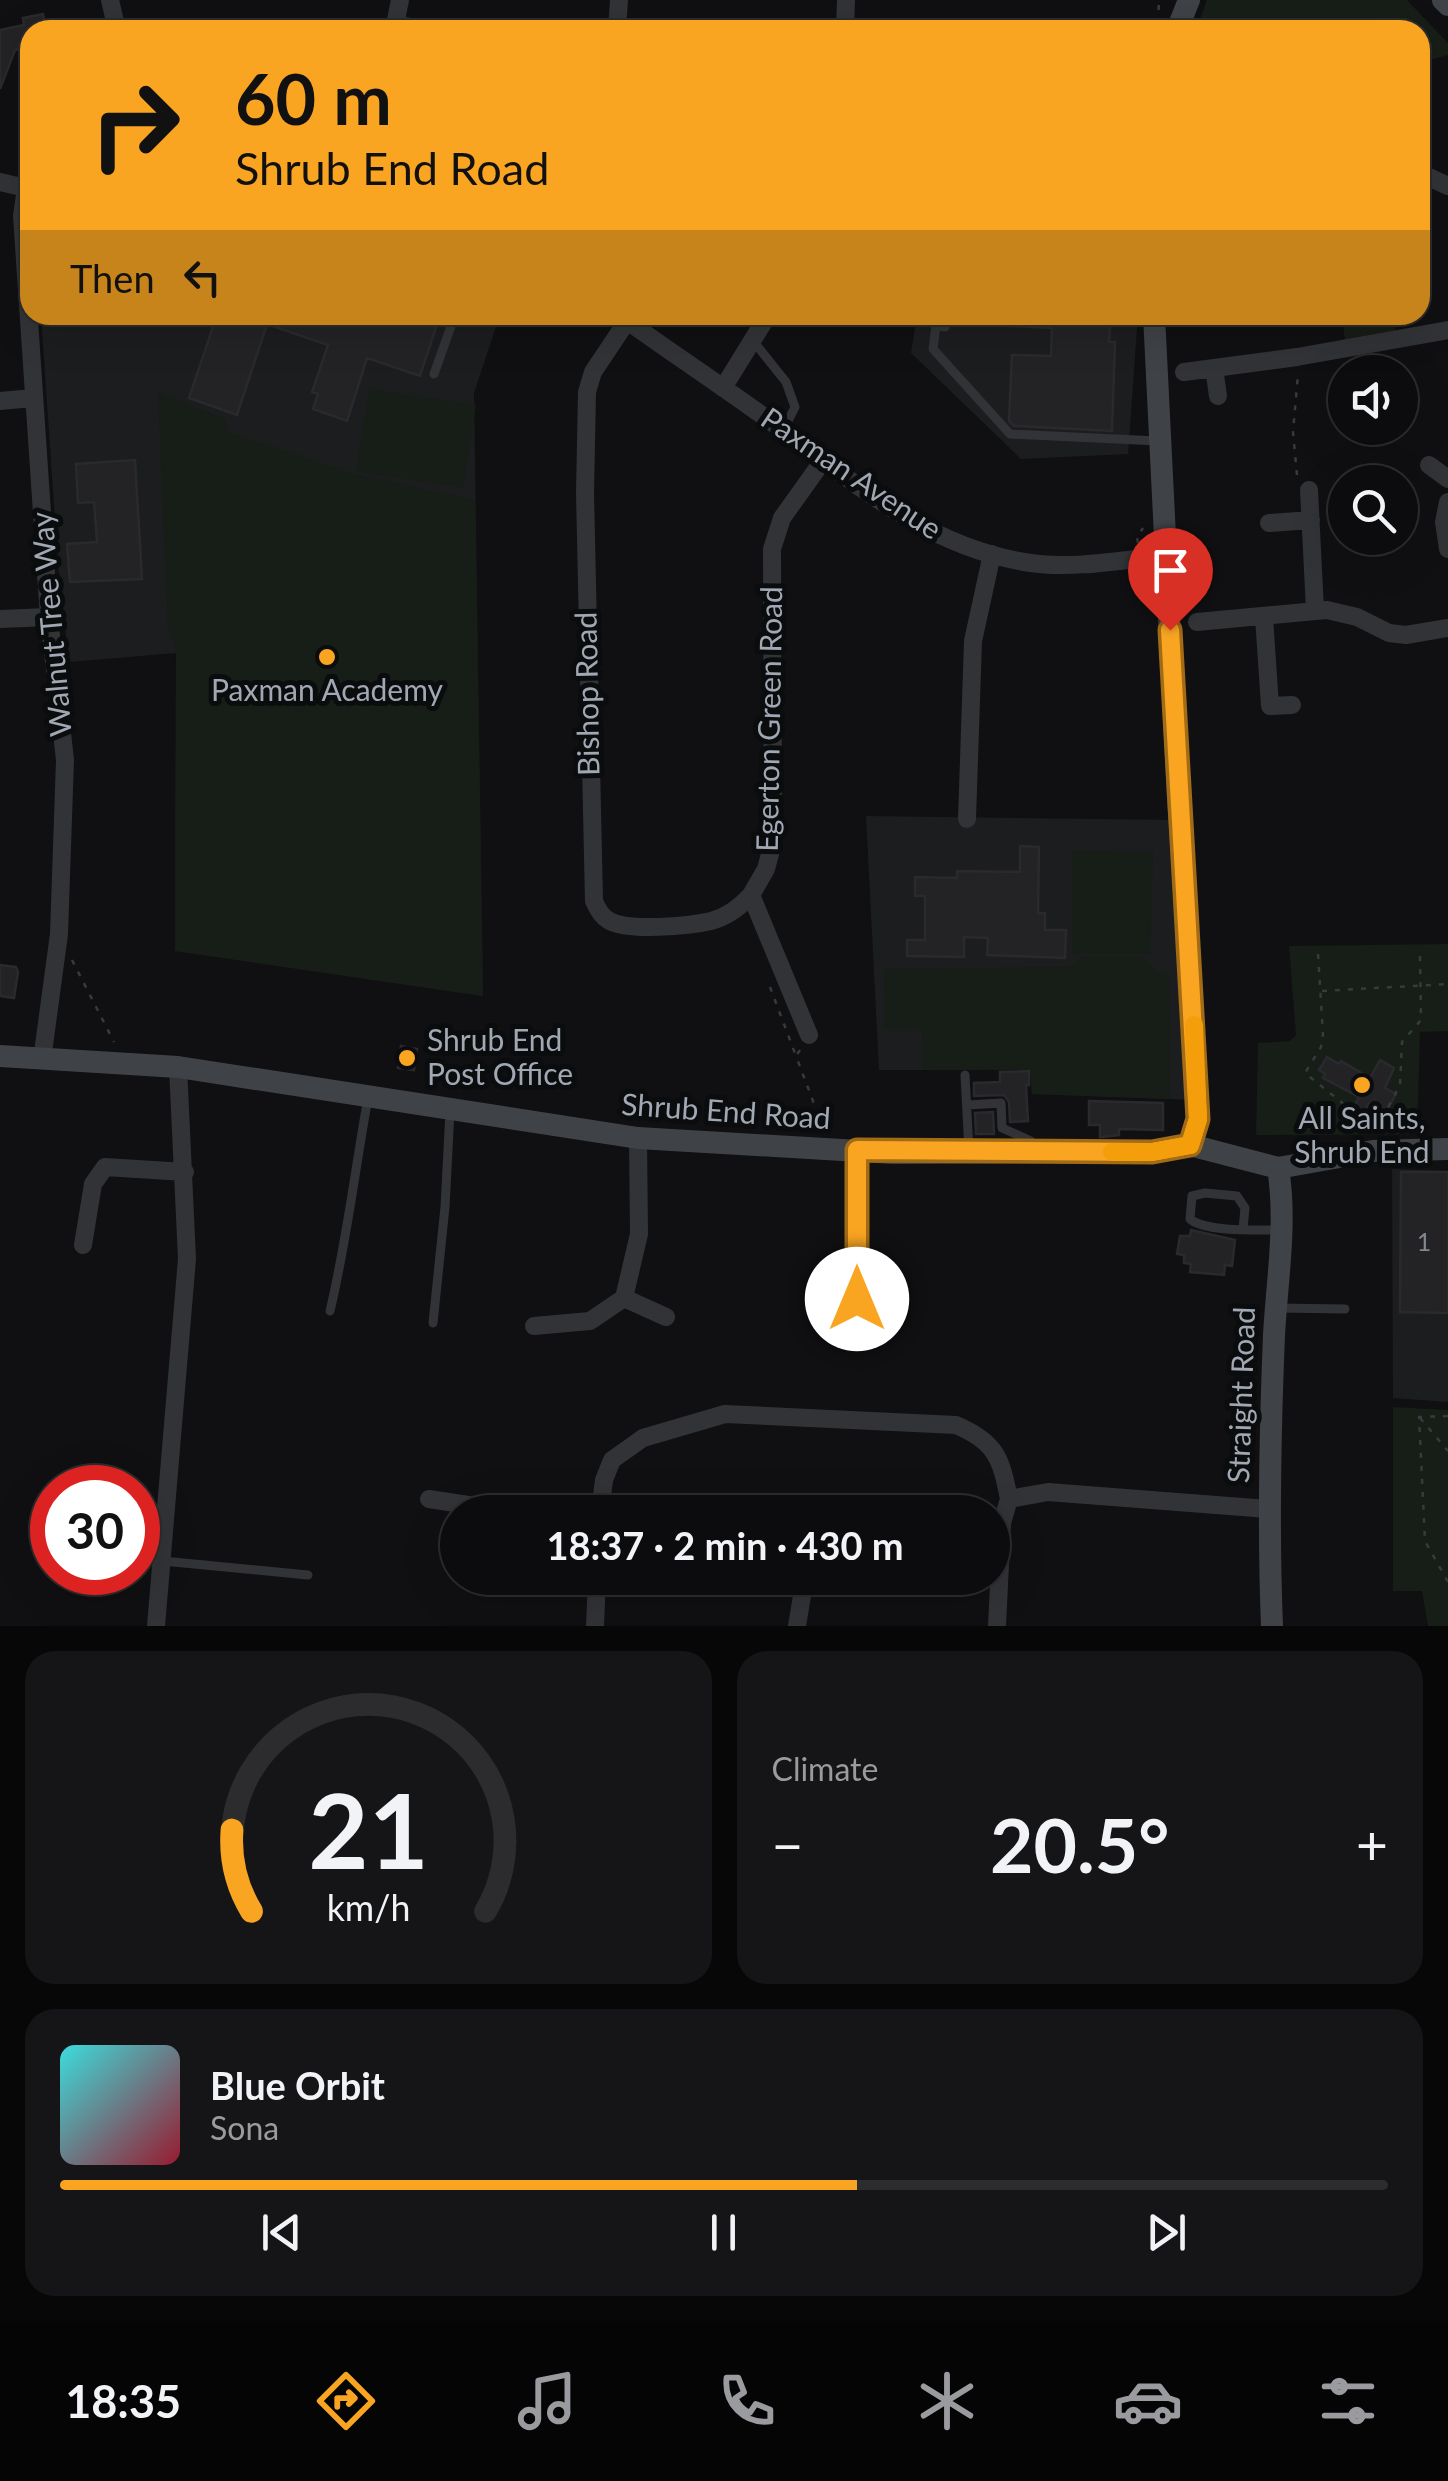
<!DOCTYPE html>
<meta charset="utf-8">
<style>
body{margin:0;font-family:Lato,sans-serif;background:#151517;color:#f1f3f6;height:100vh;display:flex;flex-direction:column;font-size:38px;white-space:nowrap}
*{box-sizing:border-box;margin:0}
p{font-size:32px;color:#9a9b9e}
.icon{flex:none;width:55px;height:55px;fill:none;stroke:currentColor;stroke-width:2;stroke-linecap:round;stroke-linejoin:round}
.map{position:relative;height:1626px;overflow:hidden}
.side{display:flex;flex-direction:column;gap:25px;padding:25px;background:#070708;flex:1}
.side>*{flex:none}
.guide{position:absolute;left:20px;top:20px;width:1410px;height:305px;border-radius:30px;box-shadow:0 10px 40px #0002,0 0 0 2px #2c2c2e;background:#f9a522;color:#111;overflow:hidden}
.controls{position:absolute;left:1328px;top:355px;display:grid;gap:20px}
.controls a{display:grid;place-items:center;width:90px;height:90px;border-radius:50%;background:#0c0c0e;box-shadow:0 10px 40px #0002,0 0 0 2px #2c2c2e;font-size:50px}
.speed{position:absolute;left:30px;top:1465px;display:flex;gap:20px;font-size:50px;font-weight:700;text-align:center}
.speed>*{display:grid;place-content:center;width:130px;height:130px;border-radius:50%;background:#0c0c0e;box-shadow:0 10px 40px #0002,0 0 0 2px #2c2c2e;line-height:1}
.speed .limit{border:15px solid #d22;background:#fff;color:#111}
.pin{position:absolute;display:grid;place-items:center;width:85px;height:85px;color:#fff;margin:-102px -42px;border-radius:50% 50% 50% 0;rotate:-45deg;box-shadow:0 0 10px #0007}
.pin .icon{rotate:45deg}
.me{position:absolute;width:110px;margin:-55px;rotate:0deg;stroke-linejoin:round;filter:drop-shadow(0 0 8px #0008)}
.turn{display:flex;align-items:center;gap:35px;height:210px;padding:0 50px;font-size:45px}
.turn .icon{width:130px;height:130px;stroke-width:2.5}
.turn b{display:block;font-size:70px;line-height:85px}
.then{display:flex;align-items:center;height:95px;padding:0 50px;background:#0003;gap:20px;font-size:38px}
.big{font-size:75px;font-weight:700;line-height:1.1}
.side .widget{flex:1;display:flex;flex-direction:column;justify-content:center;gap:15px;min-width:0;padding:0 35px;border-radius:30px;background:#151517}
.side .dial{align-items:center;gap:0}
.dial svg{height:260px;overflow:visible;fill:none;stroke:#2c2c2e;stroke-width:7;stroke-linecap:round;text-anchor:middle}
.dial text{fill:#f1f3f6;stroke:none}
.song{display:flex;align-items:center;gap:30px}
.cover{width:120px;height:120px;border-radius:15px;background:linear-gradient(135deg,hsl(180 70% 55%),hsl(350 70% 35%))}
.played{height:10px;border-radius:5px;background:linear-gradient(90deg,#f9a522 60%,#2c2c2e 60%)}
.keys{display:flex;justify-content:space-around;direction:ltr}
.heat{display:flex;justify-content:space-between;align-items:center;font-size:55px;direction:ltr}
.side .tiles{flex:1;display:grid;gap:25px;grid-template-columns:1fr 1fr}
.widget:last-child{grid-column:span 2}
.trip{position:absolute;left:440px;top:1495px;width:570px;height:100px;border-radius:50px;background:#0c0c0e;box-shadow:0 10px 40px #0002,0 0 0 2px #2c2c2e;font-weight:700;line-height:100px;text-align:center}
.tab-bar{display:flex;height:160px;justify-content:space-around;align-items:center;background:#050506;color:#9a9b9e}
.tab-bar .icon{width:70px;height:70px}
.tab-bar .current{color:#f9a522}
.tab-bar b{font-size:45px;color:#f1f3f6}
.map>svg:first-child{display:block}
</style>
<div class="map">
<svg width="1448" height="1626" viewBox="0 0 1448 1626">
<rect width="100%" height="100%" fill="#101012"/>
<path fill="#1c1d1f" d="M41,315H500L474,393L483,996L175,951L176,653L69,662L58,563Z
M917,315H1138L1128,454L1021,459L911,353Z
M866,816L1179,820L1198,1100L1032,1094L1030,1070H879Z
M1392,1169L1448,1171V1402L1393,1398Z"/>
<path fill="#171d17" d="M1207,0H1407L1448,43V55L1420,63V30H1196Z
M1342,315H1392L1396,333L1345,341Z
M369,389L476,405L463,488L356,471Z
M158,392L225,419L229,432L355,474L475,500L483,996L175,951L176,653L168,626Z
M1072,851L1153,852L1150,954L1073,953Z
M1448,944V1031L1420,1032L1417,1134L1256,1135L1258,1043L1290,1041L1296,1035L1289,946Z
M1085,956H1140L1159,973H1169L1171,1099L1032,1094L1030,1070L923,1069L922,1029H885L884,969L1070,967Z
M1393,1407L1448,1410V1626H1428L1422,1591H1393Z"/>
<path fill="#232326" stroke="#2a2a2e" stroke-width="2.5" d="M43,14L46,30H30V47L15,50L0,89V30L24,25L23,18Z
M217,315H440L420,376L367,358L347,421L313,409L318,394L312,392L328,345L267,324L237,415L189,398Z
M995,315H1111L1109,342H1115L1112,431L1014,426L1009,421L1012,355L1051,356L1052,328L995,325Z
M135,460L142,579L70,582L67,544L97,542L94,502L78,503L76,464Z
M1020,846L1039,847L1038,913H1045V930H1066L1065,958L987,955L988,938L964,937V957L907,956V940H925V896H915V877L957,878V871L1020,872Z
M0,965L16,967L18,972L14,998L0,996Z
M401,1046L417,1049L414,1070L398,1068Z
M1327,1057L1339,1064L1341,1061L1370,1078L1380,1060L1394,1068L1385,1088L1396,1094L1387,1110L1369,1103L1364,1112L1354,1106L1359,1097L1323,1078L1325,1074L1319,1070Z
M1029,1071V1085H1026L1028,1121L1010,1122L1009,1102L1004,1095L974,1096V1083L1000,1082V1072Z
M1089,1101L1163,1103V1130L1119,1129V1135L1100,1137V1125H1089Z
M993,1112L994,1134H976L975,1113Z
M1401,1172H1448V1313L1400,1312Z
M1191,1230L1235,1240L1232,1266L1225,1265L1224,1275L1190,1272L1191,1264L1184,1263V1255L1177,1254L1180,1236H1190Z"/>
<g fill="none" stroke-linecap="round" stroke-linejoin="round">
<path stroke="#373a3e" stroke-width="2.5" stroke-dasharray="5 8" stroke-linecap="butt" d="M1158,23L1159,0
M1388,315L1390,324
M1297,475L1293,432L1298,374
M1138,543L1137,537L1143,528
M1318,954L1323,1034L1321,1047L1305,1073L1376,1130
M72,960L114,1042
M770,987L796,1056
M1322,991L1448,984
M800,1050L796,1056L813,1101L814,1128
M1376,1130L1400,1085L1402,1042L1421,1020L1420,955
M1448,1416L1419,1417L1425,1541L1448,1582
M1420,1418L1448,1451"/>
<path stroke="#313337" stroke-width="9" d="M947,315L945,327L936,326L933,349L1010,434L1158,441
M754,342L786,382L795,407L783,431
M434,374L455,315
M965,1075L969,1151
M967,1105L1001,1103L1002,1128L1031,1141L1033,1152
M1243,1229L1245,1208L1237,1196L1205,1193L1192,1196L1190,1219C1205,1232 1257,1230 1278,1230
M1277,1308L1345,1309
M330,1311C347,1240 355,1169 368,1098
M433,1323L445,1207L450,1111
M163,1561L308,1575"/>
<path stroke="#313337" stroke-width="18" d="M110,0L117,30
M395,24L427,30
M394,30L400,0
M617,30L619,0
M845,30L846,0
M1420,173L1448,186
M0,182L26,188
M26,188L22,216L49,617L65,760L59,934L42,1060
M619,315C673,354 728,390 781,429C857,485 928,546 1024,562C1070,570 1123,560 1168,555
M627,321L593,372L587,392L585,493L594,901C597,908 601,916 608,920C626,932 690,926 711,921C727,917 740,907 751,895
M1214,368L1218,396
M1184,372L1297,357L1448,330
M723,388L768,315
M0,401L32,398
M1429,465L1448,479
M1309,490L1315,610
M1448,502L1444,522L1448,549
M1269,523L1311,520
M1264,617L1270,706L1292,705
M0,619L49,617
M1197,622L1327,610L1357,617L1389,633L1406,635L1448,628
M967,819L973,641L992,554
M809,1035L751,895L766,869L773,843L772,549L782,518L822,462
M83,1245L93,1184L105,1167L185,1172
M624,1298L666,1317
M857,1299V1150
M534,1326L590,1321L624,1298L639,1234L638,1138
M429,1499L514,1512
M600,1512L604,1480L612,1460L643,1438L725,1414L956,1425C996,1442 1001,1458 1009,1499
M156,1626L187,1259L178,1067
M595,1626L597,1578
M797,1626L805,1578
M997,1626L1002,1523L1009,1499L1048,1492L1268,1509"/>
<path stroke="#3f4247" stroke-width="22" d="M1443,0L1448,5
M1177,30L1189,0
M1154,315L1178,799L1199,1119L1190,1145
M0,1056L178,1067L638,1138L893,1153L1152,1152L1190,1145L1278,1168L1373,1151L1448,1149
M1272,1626C1268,1529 1270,1433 1274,1335C1277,1280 1287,1223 1278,1168"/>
</g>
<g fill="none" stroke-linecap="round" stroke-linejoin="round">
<defs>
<path id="route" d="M857,1299V1150L1152,1152L1190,1145L1198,1119L1170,630"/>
</defs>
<use href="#route" stroke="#a26b16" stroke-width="25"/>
<use href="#route" stroke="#f9a522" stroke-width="18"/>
<path stroke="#f59e0b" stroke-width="18" d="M1112,1152H1152L1190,1145L1198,1119L1194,1025"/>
</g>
<g fill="#f9a522" stroke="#0b0c0d" stroke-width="4">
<circle cx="327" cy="657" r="10"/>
<circle cx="407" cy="1058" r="10"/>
<circle cx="1362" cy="1085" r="10"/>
</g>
<g text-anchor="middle" stroke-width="10" stroke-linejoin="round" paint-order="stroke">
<g font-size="25" fill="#81868f">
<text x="1424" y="1251">1</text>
</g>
<g font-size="30" fill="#a1a8b3" stroke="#0b0c0d">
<text transform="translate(851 474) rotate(34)" y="10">Paxman Avenue</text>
<text transform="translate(52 624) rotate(-95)" y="10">Walnut Tree Way</text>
<text transform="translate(588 694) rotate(-91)" y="10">Bishop Road</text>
<text transform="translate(770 719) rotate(-89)" y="10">Egerton Green Road</text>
<text transform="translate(726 1112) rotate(4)" y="10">Shrub End Road</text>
<text transform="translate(1242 1395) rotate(-88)" y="10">Straight Road</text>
</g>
<g font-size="30" fill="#a1a8b3" stroke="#0b0c0d">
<text x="327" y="701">Paxman Academy</text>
<text x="427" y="1051" text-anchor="start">Shrub End<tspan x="427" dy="34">Post Office</tspan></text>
<text x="1362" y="1129">All Saints,<tspan x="1362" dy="34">Shrub End</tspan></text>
</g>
</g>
</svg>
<div class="controls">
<a><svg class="icon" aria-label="sound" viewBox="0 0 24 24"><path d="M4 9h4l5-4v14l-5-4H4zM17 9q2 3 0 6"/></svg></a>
<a><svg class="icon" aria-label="search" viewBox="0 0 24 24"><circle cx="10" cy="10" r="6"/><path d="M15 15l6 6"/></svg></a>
</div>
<div class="speed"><div class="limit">30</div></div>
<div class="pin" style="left:1170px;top:630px;background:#d93025"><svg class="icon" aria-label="arrive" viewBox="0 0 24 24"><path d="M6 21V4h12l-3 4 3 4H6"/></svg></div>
<svg class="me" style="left:857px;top:1299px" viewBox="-20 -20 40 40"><circle r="19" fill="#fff"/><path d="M0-13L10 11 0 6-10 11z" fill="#f9a522"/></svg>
<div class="trip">18:37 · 2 min · 430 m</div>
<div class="guide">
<div class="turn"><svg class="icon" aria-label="right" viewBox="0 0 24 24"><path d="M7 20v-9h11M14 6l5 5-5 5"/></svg><div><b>60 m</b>Shrub End Road</div></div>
<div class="then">Then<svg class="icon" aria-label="left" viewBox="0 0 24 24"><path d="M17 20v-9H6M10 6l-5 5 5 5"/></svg></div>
</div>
</div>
<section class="side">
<div class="tiles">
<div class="widget dial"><svg viewBox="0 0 100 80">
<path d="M14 69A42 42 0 1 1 86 69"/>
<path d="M14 69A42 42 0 0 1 8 44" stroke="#f9a522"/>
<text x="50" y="56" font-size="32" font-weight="700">21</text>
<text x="50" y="72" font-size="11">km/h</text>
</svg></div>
<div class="widget"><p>Climate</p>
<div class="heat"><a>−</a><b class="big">20.5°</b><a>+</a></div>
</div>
<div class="widget">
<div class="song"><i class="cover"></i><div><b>Blue Orbit</b><p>Sona</p></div></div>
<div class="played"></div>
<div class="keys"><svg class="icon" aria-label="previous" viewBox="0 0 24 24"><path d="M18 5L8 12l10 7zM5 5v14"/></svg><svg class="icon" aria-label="pause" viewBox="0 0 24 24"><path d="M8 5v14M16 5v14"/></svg><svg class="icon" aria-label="next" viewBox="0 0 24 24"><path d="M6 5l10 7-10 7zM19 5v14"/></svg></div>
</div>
</div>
</section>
<nav class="tab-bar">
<b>18:35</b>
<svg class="icon current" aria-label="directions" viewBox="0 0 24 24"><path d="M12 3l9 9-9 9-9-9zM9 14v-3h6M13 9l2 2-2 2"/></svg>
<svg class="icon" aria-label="music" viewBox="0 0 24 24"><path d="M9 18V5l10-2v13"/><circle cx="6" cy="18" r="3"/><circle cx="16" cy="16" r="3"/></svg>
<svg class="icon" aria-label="phone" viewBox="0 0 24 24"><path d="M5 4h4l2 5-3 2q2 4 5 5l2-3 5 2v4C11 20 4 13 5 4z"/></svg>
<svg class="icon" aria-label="climate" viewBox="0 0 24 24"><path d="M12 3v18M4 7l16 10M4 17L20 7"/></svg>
<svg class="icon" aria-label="car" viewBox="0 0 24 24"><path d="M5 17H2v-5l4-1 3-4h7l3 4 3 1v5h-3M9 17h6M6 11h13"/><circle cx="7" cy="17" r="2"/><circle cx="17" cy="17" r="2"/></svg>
<svg class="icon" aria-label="filters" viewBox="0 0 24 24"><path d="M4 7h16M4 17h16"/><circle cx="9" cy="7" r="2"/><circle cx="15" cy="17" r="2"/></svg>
</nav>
